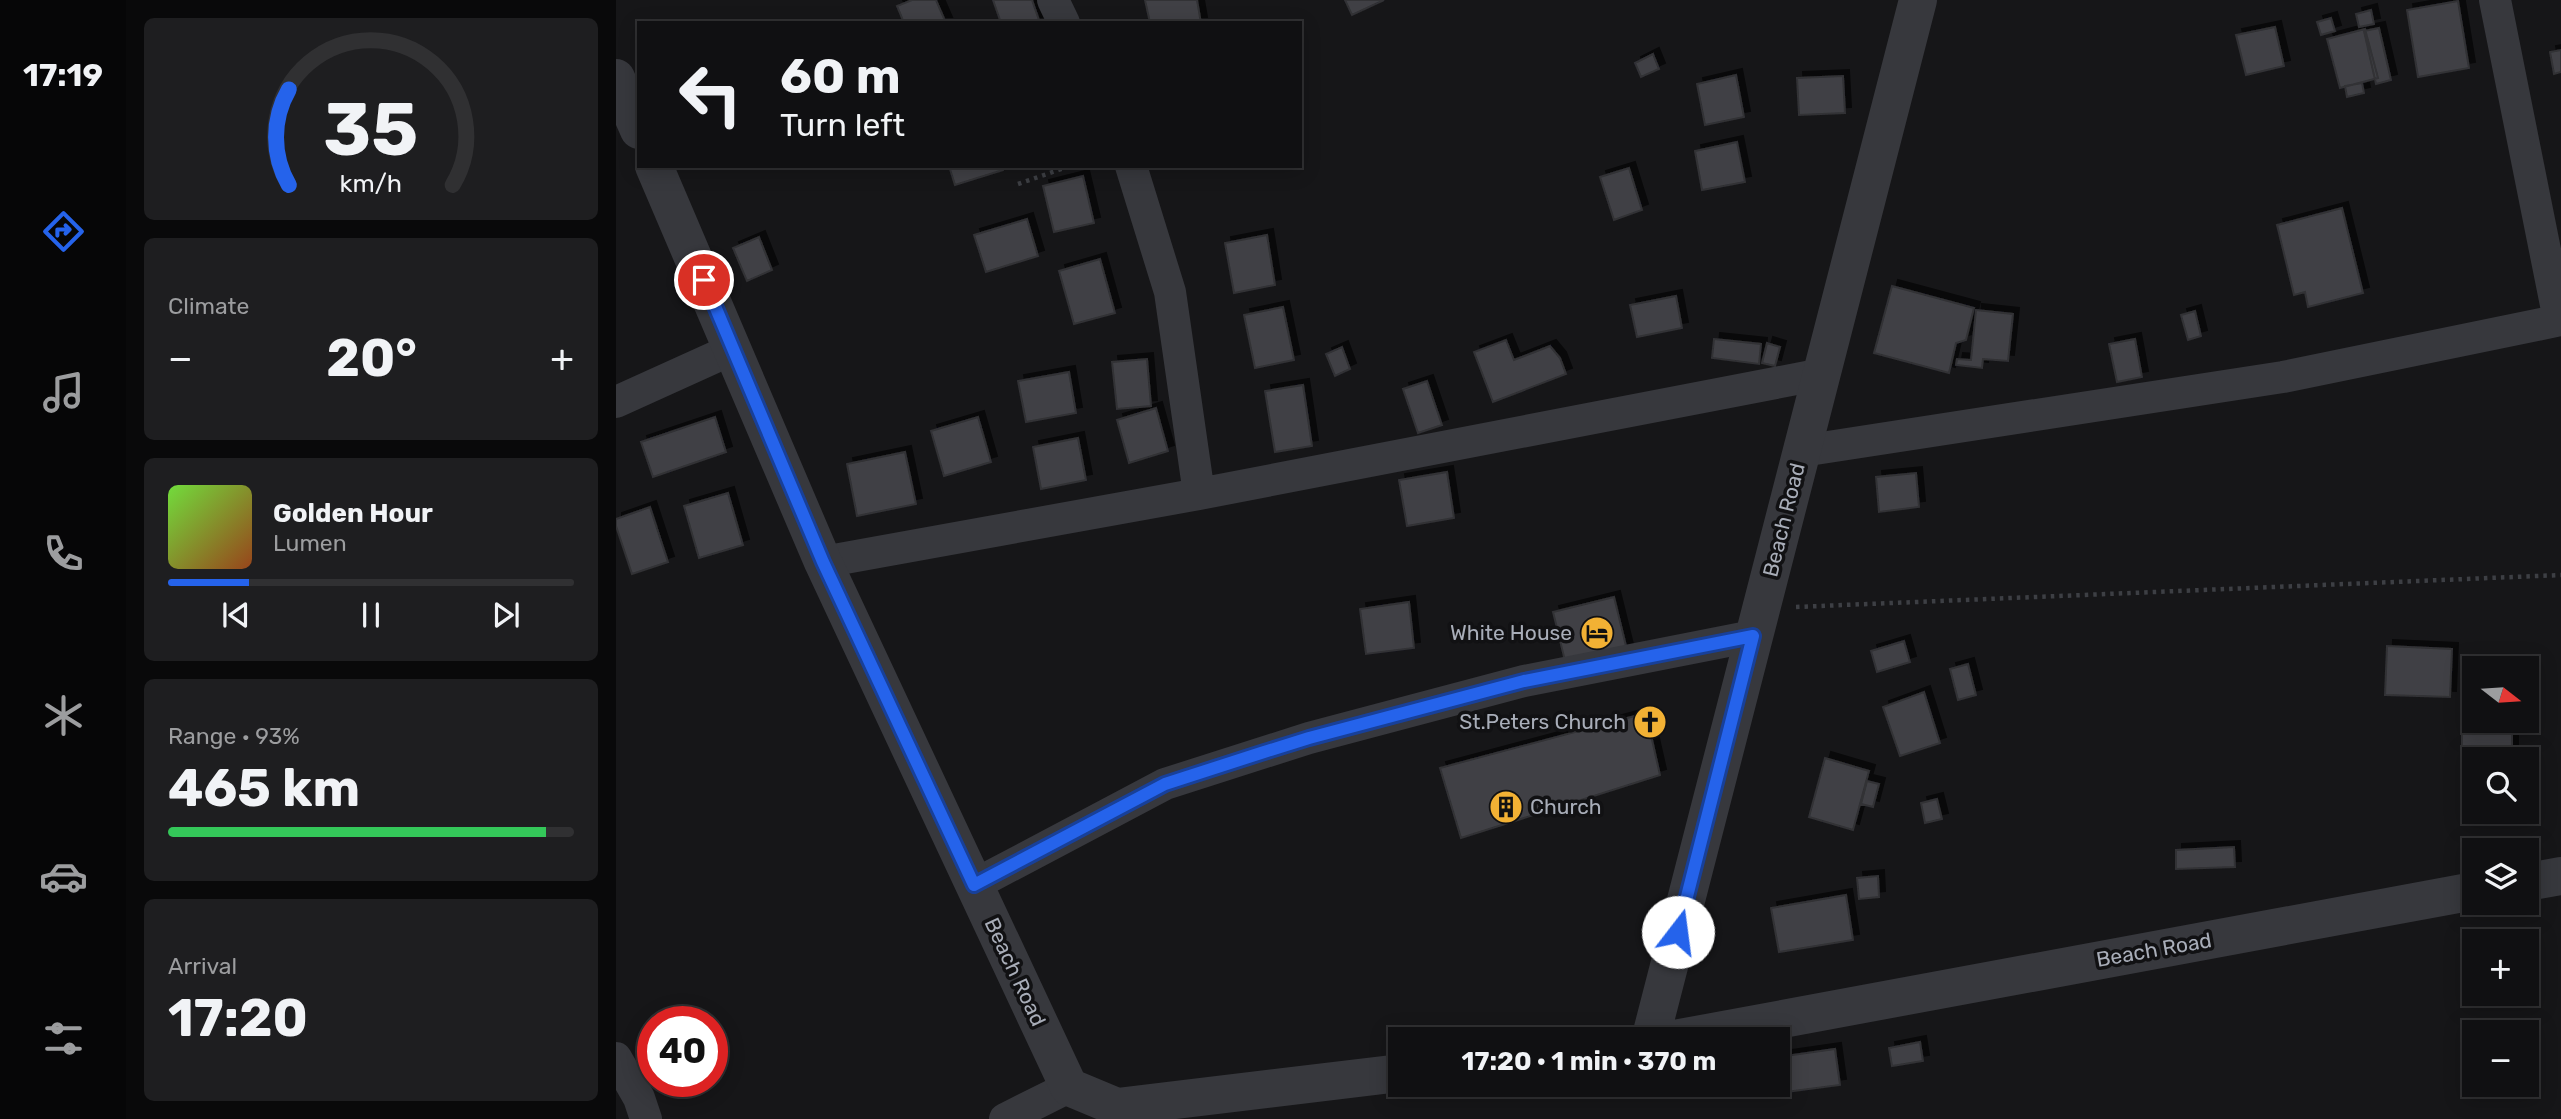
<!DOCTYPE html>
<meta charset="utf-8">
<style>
body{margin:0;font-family:Rubik,sans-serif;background:#1e1e20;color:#f1f3f6;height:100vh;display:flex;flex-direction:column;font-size:26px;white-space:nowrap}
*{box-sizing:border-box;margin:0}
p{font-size:23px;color:#9c9d9f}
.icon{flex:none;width:38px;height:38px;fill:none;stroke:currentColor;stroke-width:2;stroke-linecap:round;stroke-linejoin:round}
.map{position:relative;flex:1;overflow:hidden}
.sheet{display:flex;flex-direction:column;gap:18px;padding:18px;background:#09090a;width:490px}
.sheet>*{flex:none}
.guide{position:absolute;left:21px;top:21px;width:665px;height:147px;border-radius:0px;box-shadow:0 4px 18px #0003,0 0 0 2px #303032;background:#101012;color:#f1f3f6;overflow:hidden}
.needle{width:46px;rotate:107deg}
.fabs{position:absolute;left:1846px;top:656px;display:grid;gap:14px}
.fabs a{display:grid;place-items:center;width:77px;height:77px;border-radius:0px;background:#101012;box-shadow:0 4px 18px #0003,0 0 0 2px #303032;font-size:35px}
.speed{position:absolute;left:21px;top:1006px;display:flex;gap:14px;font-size:35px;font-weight:700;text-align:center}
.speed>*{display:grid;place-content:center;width:91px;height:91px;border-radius:50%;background:#101012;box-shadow:0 4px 18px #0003,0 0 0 2px #303032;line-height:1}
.speed .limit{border:10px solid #d22;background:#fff;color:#111}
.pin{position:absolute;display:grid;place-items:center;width:60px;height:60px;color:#fff;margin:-30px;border:4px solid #fff;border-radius:50%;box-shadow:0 2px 7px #0007}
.me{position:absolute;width:77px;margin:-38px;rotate:15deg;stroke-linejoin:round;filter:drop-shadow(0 0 5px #0008)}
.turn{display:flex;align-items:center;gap:24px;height:147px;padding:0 28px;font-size:32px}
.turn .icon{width:91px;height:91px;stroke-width:2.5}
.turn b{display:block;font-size:49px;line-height:60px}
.big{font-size:52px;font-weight:700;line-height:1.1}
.sheet .tile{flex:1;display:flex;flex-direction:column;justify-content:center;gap:10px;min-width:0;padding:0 24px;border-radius:10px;background:#1e1e20}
.sheet .dial{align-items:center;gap:0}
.dial svg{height:182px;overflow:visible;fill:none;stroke:#303032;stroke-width:7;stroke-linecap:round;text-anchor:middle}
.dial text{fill:#f1f3f6;stroke:none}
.song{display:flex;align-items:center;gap:21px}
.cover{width:84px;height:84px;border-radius:10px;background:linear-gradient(135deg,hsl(100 70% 55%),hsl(20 70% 35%))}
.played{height:7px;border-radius:4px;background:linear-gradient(90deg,#2563eb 20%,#303032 20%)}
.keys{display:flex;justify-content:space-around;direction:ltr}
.heat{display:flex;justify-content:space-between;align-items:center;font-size:38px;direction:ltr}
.charge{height:10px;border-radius:5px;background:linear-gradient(90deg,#34c759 93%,#303032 0)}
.trip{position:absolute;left:772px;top:1027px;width:402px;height:70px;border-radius:0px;background:#101012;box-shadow:0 4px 18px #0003,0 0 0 2px #303032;font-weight:700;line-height:70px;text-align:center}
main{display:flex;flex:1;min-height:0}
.tabs{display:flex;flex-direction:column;width:126px;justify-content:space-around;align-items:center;background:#060607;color:#9c9d9f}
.tabs .icon{width:49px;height:49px}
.tabs .on{color:#2563eb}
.tabs b{font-size:32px;color:#f1f3f6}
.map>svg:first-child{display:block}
</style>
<main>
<nav class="tabs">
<b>17:19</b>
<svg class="icon on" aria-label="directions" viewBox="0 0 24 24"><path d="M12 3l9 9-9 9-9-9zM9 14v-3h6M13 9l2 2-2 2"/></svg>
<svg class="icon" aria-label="music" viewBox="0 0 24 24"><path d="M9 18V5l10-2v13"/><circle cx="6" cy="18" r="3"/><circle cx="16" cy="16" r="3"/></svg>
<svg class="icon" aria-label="phone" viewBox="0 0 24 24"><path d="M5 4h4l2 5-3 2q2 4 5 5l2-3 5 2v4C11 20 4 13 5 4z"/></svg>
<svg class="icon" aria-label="climate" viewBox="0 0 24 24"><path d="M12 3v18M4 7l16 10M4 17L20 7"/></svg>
<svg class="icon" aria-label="car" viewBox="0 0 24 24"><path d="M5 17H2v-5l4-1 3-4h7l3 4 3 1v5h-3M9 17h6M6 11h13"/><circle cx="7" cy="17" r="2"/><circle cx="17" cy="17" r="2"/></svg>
<svg class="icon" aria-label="filters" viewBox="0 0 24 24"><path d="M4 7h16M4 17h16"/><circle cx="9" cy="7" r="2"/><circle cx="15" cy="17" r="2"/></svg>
</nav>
<section class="sheet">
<div class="tile dial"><svg viewBox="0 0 100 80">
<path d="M14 69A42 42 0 1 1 86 69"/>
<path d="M14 69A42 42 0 0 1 14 27" stroke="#2563eb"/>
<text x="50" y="56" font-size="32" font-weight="700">35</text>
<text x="50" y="72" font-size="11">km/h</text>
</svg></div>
<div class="tile"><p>Climate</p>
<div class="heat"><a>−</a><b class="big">20°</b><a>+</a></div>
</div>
<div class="tile">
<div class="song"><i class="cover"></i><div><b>Golden Hour</b><p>Lumen</p></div></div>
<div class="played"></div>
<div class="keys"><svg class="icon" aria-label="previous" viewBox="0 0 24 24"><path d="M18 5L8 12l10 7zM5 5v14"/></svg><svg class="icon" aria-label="pause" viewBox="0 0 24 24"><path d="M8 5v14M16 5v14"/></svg><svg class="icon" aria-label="next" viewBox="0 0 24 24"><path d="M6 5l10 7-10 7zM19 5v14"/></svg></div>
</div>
<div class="tile"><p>Range · 93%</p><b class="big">465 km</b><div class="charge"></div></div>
<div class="tile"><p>Arrival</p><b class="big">17:20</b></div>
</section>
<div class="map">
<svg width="1945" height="1119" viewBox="0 0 1945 1119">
<defs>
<filter id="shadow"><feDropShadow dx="6" dy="-6" stdDeviation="0" flood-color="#0009"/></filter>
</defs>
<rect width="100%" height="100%" fill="#161618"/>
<path fill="#404145" stroke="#303034" stroke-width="2" filter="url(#shadow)" d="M296,0H320L330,23H288L281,6Z
M377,0H416L424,23H385Z
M529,0H581L585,23H534Z
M729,0H768L736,15Z
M1842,1L1853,68L1802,77L1791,10Z
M1755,10L1758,24L1743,27L1740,14Z
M1715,18L1719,31L1705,35L1701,22Z
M1659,27L1668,66L1630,75L1620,35Z
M1763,28L1775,80L1760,84L1748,31Z
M1749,29L1762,78L1724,88L1711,39Z
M1945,50V72L1938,74L1934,52Z
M1037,54L1043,69L1025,77L1019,63Z
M1120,75L1128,117L1089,125L1081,84Z
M1227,76L1229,113L1183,115L1181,78Z
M1746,83L1748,93L1731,97L1729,86Z
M1121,142L1129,182L1086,190L1079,151Z
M333,166H386L387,170L339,185Z
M1013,168L1026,210L998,220L984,177Z
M467,176L478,223L438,232L427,186Z
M1726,208L1747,293L1692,307L1689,292L1678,295L1661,225Z
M411,219L422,256L370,272L358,235Z
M651,235L659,285L618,293L609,243Z
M143,237L156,270L131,281L117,248Z
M484,259L499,313L458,324L443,271Z
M1276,286L1358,308L1350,340L1340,343L1333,373L1258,353Z
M1060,296L1066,328L1021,337L1014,305Z
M667,307L678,360L639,368L628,315Z
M1360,310L1397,314L1392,361L1367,359L1366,368L1340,365L1341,359L1355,360Z
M1579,311L1585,336L1572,340L1565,315Z
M1098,339L1145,344L1143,364L1096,358Z
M1519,339L1526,377L1501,382L1493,344Z
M890,340L898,360L934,346L944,358L950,374L877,402L858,352Z
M1151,343L1164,347L1159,366L1146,363Z
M726,347L734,369L719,376L710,354Z
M531,359L535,406L501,409L496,362Z
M453,372L460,413L410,422L402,381Z
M811,381L826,425L802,433L787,389Z
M687,385L696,446L659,452L649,391Z
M540,408L552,451L513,463L501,420Z
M99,417L110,452L37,477L25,442Z
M362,417L375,462L328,476L315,431Z
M462,438L470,480L425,489L417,447Z
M289,452L300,504L241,516L231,464Z
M831,472L838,518L791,526L783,480Z
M1300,473L1303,507L1263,512L1260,477Z
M112,493L127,545L83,558L68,506Z
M34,507L52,562L16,574L0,526V519Z
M998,597L1012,654L951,669L937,612Z
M793,602L798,648L750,654L744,609Z
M1288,641L1294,662L1261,672L1255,651Z
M1771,646L1836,649L1834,697L1769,695Z
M1352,664L1360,695L1342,700L1334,669Z
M1308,692L1324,743L1284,756L1267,707Z
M1858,697V721H1896V760H1858V769H1846V698Z
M1030,713L1044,775L845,838L824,768Z
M1209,758L1253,771L1237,830L1193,817Z
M1251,781L1263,784L1257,807L1245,804Z
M1321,799L1326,819L1309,823L1305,803Z
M1618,847L1619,867L1560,869V850Z
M1262,876L1263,897L1243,899L1241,878Z
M1230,895L1237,940L1163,952L1155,908Z
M1304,1042L1307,1061L1276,1066L1273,1048Z
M1219,1049L1224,1085L1162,1093V1057Z"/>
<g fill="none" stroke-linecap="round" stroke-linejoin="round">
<path stroke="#3d3f44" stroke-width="4.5" stroke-dasharray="3.5 5" stroke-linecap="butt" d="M402,184L454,166
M1180,607L1945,575"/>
<path stroke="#37383d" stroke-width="32" d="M437,0L448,23
M1879,0L1943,320
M515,166L554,292L583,494
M0,402L117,349
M1186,451L1667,377L1945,320
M207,562L583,494L1206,374
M358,885L549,784L693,738L908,681L1137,636
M0,1058L23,1098L30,1119
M389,1119L453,1087"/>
<path stroke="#37383d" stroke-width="38" d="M0,78L23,130
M38,166L207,562L453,1087L501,1107L784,1073
M1911,882L1945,876
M1034,1040L1302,0
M1053,1040L1858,891"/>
</g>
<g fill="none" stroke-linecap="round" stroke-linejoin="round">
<defs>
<path id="route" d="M88,280L207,562L358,885L549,784L645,753L693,738L908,681L1137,636L1062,932"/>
</defs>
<use href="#route" stroke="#184099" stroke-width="18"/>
<use href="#route" stroke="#2563eb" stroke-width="12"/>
</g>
<defs>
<symbol id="hotel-disc" viewBox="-11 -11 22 22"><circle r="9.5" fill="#f2b134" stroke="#111113"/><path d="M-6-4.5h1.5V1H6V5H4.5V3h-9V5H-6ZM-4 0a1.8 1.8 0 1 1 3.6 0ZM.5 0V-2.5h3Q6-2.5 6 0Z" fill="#111"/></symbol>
<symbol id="church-disc" viewBox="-11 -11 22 22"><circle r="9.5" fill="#f2b134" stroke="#111113"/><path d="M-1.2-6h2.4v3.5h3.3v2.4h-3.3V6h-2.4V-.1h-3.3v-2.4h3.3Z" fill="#111"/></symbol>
<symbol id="building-disc" viewBox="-11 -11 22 22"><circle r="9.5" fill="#f2b134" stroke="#111113"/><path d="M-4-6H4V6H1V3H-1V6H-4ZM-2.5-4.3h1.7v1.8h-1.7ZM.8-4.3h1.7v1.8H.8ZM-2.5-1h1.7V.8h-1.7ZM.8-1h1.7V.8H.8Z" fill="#111"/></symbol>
</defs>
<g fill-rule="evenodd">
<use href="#hotel-disc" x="962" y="614" width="38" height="38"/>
<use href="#church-disc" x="1015" y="703" width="38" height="38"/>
<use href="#building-disc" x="871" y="788" width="38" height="38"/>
</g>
<g text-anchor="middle" stroke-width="7" stroke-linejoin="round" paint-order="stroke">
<g font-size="21" fill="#a8adb8" stroke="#111113">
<text transform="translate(1168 520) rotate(-76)" y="7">Beach Road</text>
<text transform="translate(1538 950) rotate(-10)" y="7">Beach Road</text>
<text transform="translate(399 972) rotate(65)" y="7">Beach Road</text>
</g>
<g font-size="21" fill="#a8adb8" stroke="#111113" text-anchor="end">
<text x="956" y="640">White House</text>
<text x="1010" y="729">St.Peters Church</text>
<text x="914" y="814" text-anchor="start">Church</text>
</g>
</g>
</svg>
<div class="fabs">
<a><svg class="needle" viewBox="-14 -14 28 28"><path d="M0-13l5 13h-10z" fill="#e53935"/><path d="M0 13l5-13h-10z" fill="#9c9d9f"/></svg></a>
<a><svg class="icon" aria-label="search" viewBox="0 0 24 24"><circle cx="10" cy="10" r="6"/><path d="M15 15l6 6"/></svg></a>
<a><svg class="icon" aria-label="layers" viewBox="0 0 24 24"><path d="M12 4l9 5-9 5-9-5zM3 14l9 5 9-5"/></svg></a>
<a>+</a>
<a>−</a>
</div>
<div class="speed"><div class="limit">40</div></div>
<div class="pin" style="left:88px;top:280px;background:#d93025"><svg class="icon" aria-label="arrive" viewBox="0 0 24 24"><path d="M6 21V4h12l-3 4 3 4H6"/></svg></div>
<svg class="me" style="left:1062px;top:932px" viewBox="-20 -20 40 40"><circle r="19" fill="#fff"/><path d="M0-13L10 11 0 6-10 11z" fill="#2563eb"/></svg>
<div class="trip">17:20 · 1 min · 370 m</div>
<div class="guide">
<div class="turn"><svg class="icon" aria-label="left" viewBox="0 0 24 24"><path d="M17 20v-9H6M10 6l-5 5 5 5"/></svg><div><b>60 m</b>Turn left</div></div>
</div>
</div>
</main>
